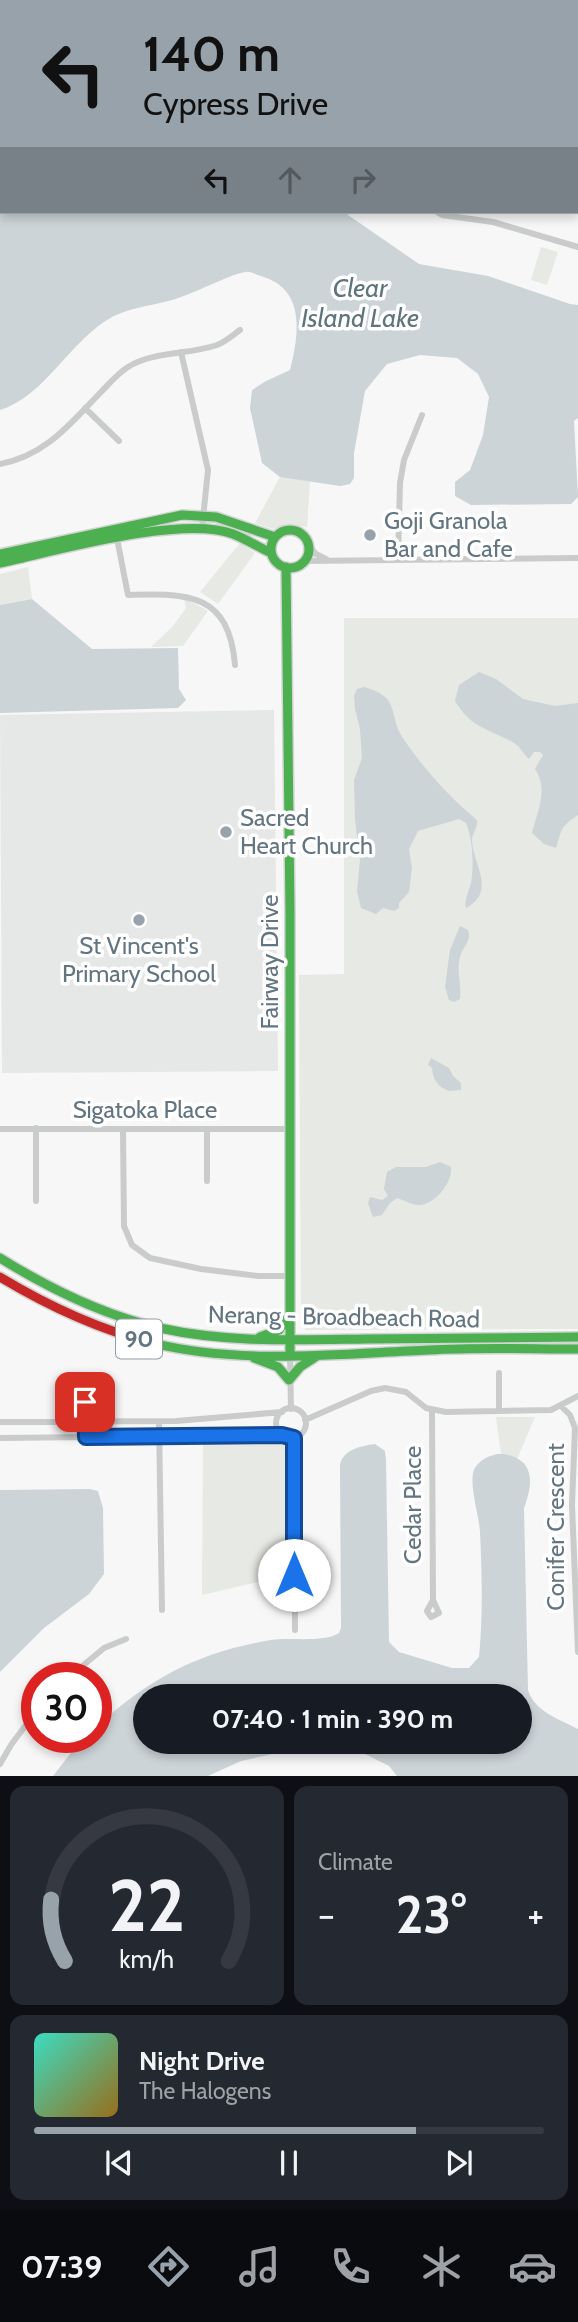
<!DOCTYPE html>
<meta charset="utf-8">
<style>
body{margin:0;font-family:Cabin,sans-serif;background:#242831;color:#f1f3f6;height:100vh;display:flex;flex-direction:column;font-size:26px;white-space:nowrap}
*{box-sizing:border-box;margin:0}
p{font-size:23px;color:#9ea1a6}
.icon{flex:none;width:38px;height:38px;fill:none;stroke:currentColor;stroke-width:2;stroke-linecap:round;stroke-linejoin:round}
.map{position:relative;height:1776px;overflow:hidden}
.details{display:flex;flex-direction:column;gap:10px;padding:10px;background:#0d0f14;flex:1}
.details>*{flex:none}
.top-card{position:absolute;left:0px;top:0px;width:579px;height:214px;box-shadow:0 4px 10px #0003;background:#97a2aa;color:#111;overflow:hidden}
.speed{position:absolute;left:21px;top:1662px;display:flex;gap:14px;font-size:35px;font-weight:700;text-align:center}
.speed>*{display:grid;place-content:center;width:91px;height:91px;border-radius:50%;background:#171b24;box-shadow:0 4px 10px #0003;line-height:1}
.speed .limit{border:10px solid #d22;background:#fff;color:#111}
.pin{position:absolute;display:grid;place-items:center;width:60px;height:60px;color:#fff;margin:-30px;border-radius:14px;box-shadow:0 4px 10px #0006}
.me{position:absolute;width:77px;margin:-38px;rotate:0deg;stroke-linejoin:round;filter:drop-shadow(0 0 5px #0008)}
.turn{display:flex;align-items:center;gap:24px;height:147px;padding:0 28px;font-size:32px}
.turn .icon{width:91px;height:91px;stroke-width:2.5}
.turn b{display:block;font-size:49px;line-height:60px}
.lanes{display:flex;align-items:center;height:66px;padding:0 28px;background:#0003;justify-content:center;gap:35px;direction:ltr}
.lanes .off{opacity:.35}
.big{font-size:52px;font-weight:800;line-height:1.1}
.details .widget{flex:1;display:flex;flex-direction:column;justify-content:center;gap:10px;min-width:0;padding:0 24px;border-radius:14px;background:#242831}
.details .dial{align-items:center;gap:0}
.dial svg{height:182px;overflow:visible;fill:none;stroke:#363941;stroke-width:7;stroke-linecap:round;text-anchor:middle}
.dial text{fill:#f1f3f6;stroke:none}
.song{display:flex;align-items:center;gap:21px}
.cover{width:84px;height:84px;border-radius:10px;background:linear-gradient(135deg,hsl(170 70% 55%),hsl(40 70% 35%))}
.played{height:7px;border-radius:4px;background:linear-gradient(90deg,#97a2aa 75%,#363941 75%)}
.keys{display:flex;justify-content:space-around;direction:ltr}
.heat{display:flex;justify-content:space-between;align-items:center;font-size:38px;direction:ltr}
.details .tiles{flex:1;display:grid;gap:10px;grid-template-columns:1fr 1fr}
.widget:last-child{grid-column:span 2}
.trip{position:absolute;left:133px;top:1684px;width:399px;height:70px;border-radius:35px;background:#171b24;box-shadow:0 4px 10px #0003;font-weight:800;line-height:70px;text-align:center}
.tabs{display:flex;height:112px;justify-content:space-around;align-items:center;background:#090b0e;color:#9ea1a6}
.tabs .icon{width:49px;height:49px}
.tabs .active{color:#97a2aa}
.tabs b{font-size:32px;color:#f1f3f6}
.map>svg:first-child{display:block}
</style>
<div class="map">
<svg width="578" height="1776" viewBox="0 0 578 1776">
<rect width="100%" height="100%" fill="#f7f7f7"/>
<path fill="#e6e7e7" d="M274,710L278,1071L2,1073L0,715Z"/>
<path fill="#e6e9e4" d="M541,247L558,252L547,285L531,280Z
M280,477L310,481L307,527L290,524L273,529L255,523Z
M240,543L255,553L218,604L200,592Z
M28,567L32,599L0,605V574Z
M184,598L208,611L183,646L151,647L173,626L186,608Z
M344,618H578V1329L306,1330L301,1322L299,975L344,974Z
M496,1417H535L517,1459L501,1454Z
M279,1441L286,1445L288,1452L289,1575L202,1595L203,1443Z"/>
<path fill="#ccd4d7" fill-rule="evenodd" d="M66,0H554L68,2Z
M0,202L2,212H347L348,215L419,264L488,276L570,304L578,305V418L574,421L578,497L571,504L471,505L455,496V482L470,470L483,435L489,397L478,374L457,358L420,355L387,364L365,391L354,453V478L350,484L340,486L280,477L262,463L250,408L252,390L266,381L290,370C299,334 306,289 261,276C257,275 250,271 246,272C236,272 194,293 181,297C160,305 134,306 114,316C71,338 46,396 0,410Z
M32,599L92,649L178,648L179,689L186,700L178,708L0,713V605Z
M479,672L496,679L523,699L555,706L578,703V815C560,827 562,829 556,848L544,844L532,833C537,812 549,790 535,769L543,755L540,752H534L529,759C523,754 521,747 514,743C488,728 472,729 455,701L459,685Z
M364,687C371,689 382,693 387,699C395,709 394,724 401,735C421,766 448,796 477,820C478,828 472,833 472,841C473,865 497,891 466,908C464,900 469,891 471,883C474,866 473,839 466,823L459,819L418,831L409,849L412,868L409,892L399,903V908L394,911L383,908L376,914L361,908L357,891L360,860L355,820L354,780L362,758L360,729L355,709L354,696L357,689Z
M460,926L468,930C472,941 463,946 460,957C456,971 462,985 460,999L454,1002L449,1000L445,987L450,950Z
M431,1058L449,1068L453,1076L461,1083V1090L449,1091C438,1087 433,1080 432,1068L428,1065Z
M440,1162L451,1167C453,1182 435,1205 419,1205C412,1205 404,1200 397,1198L390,1203L382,1215L373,1217L368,1203L370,1197L382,1200L388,1196L384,1189L387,1172L396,1167H426Z
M375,1444L385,1451L386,1460L389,1642L399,1652L452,1668H469L479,1657C483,1617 482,1573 480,1532C479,1516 470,1488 473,1473C476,1461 491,1453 503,1454C536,1459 533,1484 524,1508L528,1690C535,1712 559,1719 578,1729V1776H397L389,1766L365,1754L304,1747L241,1761L208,1776H53L80,1741L84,1738H96V1727C152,1677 197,1653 271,1640C290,1637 325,1643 339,1633L341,1628L340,1465C343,1449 362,1446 375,1444ZM145,1696H520V1741H145Z
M90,1489L98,1491L103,1508L104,1574L89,1594L44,1628L0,1672V1490Z"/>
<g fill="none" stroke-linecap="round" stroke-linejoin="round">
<defs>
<path id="fast" d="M271 549a19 19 0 1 1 38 0a19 19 0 1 1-38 0Z
M0,554L182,515L216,517L275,537
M0,563C56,551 181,515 233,534C246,539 258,547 271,553
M286,567L290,913V1356
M0,1258C50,1289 102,1315 160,1328C227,1343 297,1340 366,1339C436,1338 507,1338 578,1337
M260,1337L279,1330L289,1315
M152,1343C243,1365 336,1354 429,1350C478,1347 528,1349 578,1349
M254,1358L278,1367L289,1380L300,1367L317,1356"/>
<path id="jam" d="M0,1277C48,1306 98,1329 152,1343"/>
</defs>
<use href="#fast" stroke="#d3d4d4" stroke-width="12"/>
<use href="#jam" stroke="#d3d4d4" stroke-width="12"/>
<path stroke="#cacccc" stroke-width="6" d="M0,10L2,12
M0,150H2
M437,212L442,215L493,222L578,247
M181,352L208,470L202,528
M85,408L119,441
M0,464C45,456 70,424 100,393C109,384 117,374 128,367C154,351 188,355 217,345C225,342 233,335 240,330
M115,528L128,595C188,593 229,593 235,665
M308,545L316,554L326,559
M398,559L400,483L404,460L422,415
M304,561L578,558
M36,1128V1201
M0,1129H289
M123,1129L124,1226L132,1245L150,1258L201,1269L258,1276H290
M207,1129V1181
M290,1356L291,1409
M85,1382L86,1437
M561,1406L570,1415L575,1428L572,1505L578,1652
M276 1423a15 15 0 1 1 30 0a15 15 0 1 1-30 0Z
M432,1411L433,1600L427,1611L431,1617L439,1613L433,1600
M499,1411V1373
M305,1420L371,1391L385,1388L406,1392L426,1408L446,1412L551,1410L578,1396
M0,1422L176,1421L282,1412
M159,1422L162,1610
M0,1438L282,1435
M294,1438L295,1630
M68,1678L104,1648L126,1639
M0,1764L11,1745L37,1710"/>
<use href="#fast" stroke="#4caf50" stroke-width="9"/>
<use href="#jam" stroke="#c62828" stroke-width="9"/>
</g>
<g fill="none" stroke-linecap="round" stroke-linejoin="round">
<defs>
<path id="route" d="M85,1402L86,1437L282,1435L294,1438V1575"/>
</defs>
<use href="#route" stroke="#114b97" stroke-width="18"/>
<use href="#route" stroke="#1a73e8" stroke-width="12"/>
</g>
<g fill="#97a2aa" stroke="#fff" stroke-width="2.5">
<circle cx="370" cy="535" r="7"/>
<circle cx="226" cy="832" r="7"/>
<circle cx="139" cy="920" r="7"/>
</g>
<g text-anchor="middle" stroke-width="7" stroke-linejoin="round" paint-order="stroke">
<rect fill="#fff" stroke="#929ea6" stroke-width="2" x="116" y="1319.5" width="46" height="39" rx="5"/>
<g font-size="23" font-weight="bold" fill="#637580">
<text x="139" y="1347">90</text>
</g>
<g font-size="24" fill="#637580" stroke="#fff" text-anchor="start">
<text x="384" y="529">Goji Granola<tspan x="384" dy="28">Bar and Cafe</tspan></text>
<text x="240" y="826">Sacred<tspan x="240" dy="28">Heart Church</tspan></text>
<text x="139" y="954" text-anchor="middle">St Vincent's<tspan x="139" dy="28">Primary School</tspan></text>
</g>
<g font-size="24" fill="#637580" stroke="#fff">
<text transform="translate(270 962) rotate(-90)" y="8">Fairway Drive</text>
<text x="145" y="1118">Sigatoka Place</text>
<text transform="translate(344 1317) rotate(1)" y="8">Nerang - Broadbeach Road</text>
<text transform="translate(413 1505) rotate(-90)" y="8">Cedar Place</text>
<text transform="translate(556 1527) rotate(-90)" y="8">Conifer Crescent</text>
</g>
<g font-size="26" font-style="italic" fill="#5e757b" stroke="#fff">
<text x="360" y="297">Clear<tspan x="360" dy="30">Island Lake</tspan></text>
</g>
</g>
</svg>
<div class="speed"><div class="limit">30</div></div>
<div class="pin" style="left:85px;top:1402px;background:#d93025"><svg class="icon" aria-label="arrive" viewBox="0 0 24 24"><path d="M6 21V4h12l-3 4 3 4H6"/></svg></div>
<svg class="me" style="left:294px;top:1575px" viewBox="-20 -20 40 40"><circle r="19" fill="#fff"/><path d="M0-13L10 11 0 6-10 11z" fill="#1a73e8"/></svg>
<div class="trip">07:40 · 1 min · 390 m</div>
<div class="top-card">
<div class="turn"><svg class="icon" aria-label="left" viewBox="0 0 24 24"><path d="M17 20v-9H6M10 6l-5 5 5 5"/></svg><div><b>140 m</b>Cypress Drive</div></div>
<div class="lanes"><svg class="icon" aria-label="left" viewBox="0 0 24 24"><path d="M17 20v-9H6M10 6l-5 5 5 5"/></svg><svg class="icon off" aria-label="ahead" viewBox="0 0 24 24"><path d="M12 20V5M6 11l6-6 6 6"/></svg><svg class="icon off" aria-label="right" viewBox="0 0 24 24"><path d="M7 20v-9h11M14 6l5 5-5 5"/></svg></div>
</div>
</div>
<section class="details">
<div class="tiles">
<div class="widget dial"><svg viewBox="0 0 100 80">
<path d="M14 69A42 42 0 1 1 86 69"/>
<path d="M14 69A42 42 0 0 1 8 42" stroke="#97a2aa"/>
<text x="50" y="56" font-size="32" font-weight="700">22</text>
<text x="50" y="72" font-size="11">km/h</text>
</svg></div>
<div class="widget"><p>Climate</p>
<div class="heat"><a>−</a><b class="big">23°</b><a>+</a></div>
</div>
<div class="widget">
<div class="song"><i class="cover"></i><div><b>Night Drive</b><p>The Halogens</p></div></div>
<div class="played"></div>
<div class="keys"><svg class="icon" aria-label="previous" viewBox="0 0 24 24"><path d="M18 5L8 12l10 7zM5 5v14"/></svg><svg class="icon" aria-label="pause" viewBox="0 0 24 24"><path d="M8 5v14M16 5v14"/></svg><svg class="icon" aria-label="next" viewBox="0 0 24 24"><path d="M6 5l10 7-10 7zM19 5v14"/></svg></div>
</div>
</div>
</section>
<nav class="tabs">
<b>07:39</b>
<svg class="icon active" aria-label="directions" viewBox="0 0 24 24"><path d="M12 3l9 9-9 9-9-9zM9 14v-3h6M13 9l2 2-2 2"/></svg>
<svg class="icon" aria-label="music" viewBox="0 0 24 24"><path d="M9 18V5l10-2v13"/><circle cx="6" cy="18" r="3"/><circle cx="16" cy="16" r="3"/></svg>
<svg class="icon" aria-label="phone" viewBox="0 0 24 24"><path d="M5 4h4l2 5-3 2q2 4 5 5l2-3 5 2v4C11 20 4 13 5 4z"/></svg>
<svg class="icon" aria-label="climate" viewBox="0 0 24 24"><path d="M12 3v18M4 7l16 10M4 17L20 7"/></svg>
<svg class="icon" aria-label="car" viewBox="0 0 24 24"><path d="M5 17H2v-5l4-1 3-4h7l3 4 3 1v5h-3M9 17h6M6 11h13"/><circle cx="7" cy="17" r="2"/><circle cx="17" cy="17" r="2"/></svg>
</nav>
